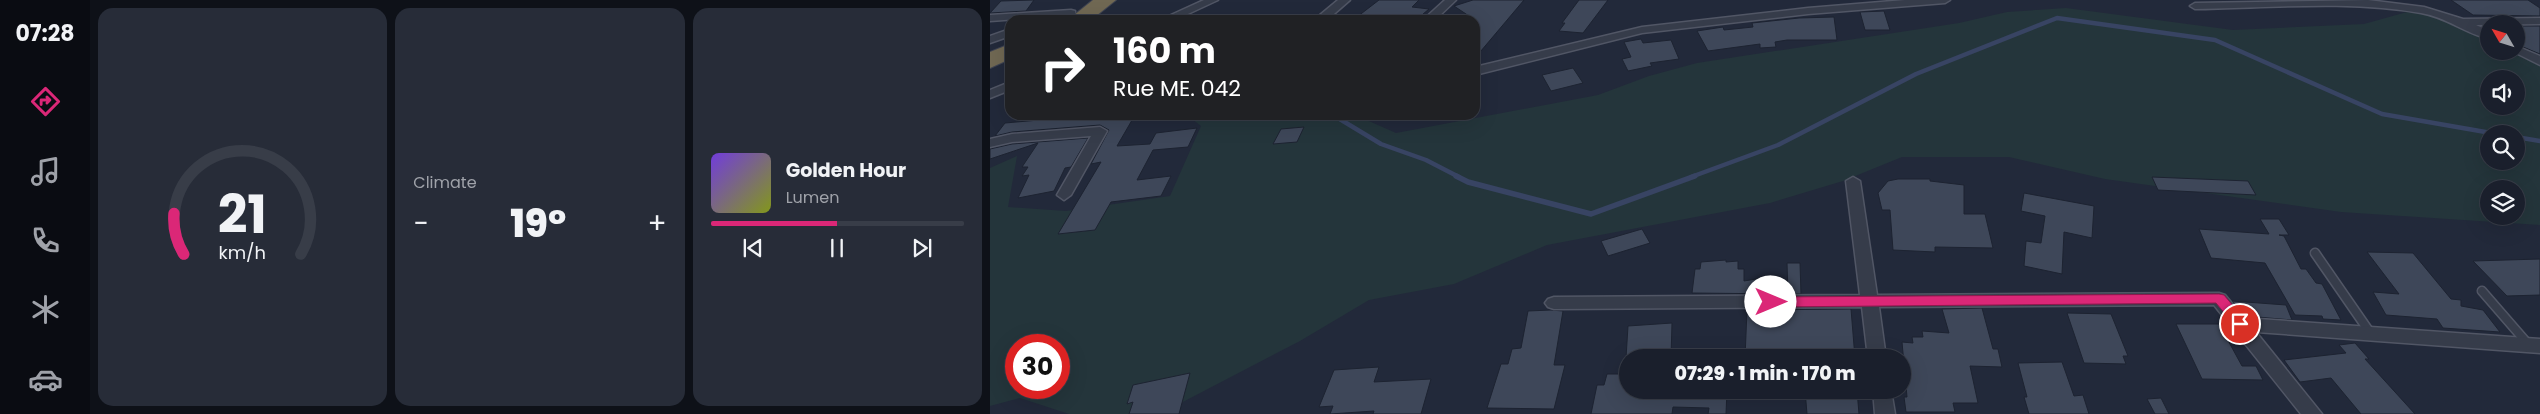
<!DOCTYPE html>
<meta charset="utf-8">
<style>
body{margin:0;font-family:Poppins,sans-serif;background:#272c38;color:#f1f3f6;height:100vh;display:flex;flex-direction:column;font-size:19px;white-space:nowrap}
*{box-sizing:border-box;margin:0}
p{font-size:16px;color:#9fa2a9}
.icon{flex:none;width:28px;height:28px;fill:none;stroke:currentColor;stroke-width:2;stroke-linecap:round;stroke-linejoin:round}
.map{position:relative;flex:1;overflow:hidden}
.details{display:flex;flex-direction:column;gap:8px;padding:8px;background:#0e1118;width:900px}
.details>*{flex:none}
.hud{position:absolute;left:15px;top:15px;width:475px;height:105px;border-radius:15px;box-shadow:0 5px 20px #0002,0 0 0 1px #383d48;background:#202124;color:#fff;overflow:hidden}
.needle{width:32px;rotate:309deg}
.buttons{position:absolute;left:1490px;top:15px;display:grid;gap:10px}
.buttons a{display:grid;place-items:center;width:45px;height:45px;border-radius:50%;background:#1a1f2c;box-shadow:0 5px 20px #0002,0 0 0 1px #383d48;font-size:25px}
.speed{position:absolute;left:15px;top:334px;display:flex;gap:10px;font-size:25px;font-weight:700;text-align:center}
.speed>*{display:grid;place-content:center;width:65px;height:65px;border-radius:50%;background:#1a1f2c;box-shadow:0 5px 20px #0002,0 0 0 1px #383d48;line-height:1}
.speed .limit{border:8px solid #d22;background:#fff;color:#111}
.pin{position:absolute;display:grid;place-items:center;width:42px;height:42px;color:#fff;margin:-21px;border:2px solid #fff;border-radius:50%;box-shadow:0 1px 5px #0007}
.me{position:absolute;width:55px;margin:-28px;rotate:90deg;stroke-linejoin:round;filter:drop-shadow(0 0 4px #0008)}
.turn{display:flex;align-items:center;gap:18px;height:105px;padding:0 25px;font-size:22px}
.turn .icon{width:65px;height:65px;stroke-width:2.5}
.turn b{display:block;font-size:35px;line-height:42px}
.big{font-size:38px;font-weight:800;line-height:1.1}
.details .widget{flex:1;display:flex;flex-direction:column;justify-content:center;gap:8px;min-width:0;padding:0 18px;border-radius:15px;background:#272c38}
.details .dial{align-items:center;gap:0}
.dial svg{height:130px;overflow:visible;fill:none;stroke:#383d48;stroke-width:7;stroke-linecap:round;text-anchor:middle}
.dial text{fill:#f1f3f6;stroke:none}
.song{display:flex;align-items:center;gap:15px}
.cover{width:60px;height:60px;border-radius:8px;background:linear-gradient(135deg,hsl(260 70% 55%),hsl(70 70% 35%))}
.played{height:5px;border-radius:2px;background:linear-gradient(90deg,#db2777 50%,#383d48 50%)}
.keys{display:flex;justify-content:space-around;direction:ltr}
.heat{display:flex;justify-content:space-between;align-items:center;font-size:28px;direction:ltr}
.details .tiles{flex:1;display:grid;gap:8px;grid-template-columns:repeat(3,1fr)}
.trip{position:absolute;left:629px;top:349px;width:292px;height:50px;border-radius:25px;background:#1a1f2c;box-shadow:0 5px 20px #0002,0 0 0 1px #383d48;font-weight:800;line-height:50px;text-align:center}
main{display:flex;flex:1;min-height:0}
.tab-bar{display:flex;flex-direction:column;width:90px;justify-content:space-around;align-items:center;background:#0a0c12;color:#9fa2a9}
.tab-bar .icon{width:35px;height:35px}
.tab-bar .selected{color:#db2777}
.tab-bar b{font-size:22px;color:#f1f3f6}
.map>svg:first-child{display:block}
</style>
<main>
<nav class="tab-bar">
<b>07:28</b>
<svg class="icon selected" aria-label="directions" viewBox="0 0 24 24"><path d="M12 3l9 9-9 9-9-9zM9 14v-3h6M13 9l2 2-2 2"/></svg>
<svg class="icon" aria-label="music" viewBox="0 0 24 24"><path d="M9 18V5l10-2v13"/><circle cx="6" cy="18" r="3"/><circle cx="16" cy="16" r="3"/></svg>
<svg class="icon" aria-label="phone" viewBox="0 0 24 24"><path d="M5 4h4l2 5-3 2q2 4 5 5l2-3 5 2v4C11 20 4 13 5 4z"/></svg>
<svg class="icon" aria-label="climate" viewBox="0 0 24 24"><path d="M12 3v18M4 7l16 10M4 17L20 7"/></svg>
<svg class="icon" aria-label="car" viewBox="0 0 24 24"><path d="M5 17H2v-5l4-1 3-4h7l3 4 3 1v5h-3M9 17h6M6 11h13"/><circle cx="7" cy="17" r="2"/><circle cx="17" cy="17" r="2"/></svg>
</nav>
<section class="details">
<div class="tiles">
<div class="widget dial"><svg viewBox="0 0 100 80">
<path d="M14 69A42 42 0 1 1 86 69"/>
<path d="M14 69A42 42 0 0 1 8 44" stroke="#db2777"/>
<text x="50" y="56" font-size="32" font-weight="700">21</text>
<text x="50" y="72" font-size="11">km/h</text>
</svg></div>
<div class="widget"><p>Climate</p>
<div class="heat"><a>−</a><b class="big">19°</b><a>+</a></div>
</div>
<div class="widget">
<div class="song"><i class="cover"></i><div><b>Golden Hour</b><p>Lumen</p></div></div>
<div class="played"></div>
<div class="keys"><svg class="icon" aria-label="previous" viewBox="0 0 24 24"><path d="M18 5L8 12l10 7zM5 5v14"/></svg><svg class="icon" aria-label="pause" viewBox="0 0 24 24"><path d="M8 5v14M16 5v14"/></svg><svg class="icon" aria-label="next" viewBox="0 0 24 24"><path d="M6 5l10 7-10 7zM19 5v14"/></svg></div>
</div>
</div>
</section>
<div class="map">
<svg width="1550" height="414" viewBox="0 0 1550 414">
<rect width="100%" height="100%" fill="#22293a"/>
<path fill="#24353b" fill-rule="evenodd" d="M1076,8L1243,30L1374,24L1417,12L1435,14L1476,27L1499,39V51H1521L1550,66V225L1351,212L1115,179L1019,157H912L853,181L780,203L557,245L464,284L379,300L310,341L189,404L143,414H79L30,398L0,406V168L27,156L18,207L76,211L180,196L211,126L197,115H365L406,133L608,95L659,76L707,63L969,23L1017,12ZM1499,79H1526V106H1499ZM1499,134H1526V161H1499ZM1499,189H1526V216H1499ZM26,345H69V388H26Z"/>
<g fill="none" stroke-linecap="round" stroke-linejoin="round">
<path stroke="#384463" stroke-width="4.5" d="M343,115L391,144L436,160L469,177
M1526,137L1550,141
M701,177L788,145L926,74L1067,18L1225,40L1392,114L1507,134"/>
<path stroke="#384463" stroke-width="5.5" d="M466,176L478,182L601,214L705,176"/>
</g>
<path fill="#3e4759" stroke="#1d2331" d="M44,0L36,11L0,13L11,1Z
M389,0H429L422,7L439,9L426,20H363Z
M483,0H534L485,58V20L464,6Z
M589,0H618L593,33L569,31L575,23H572Z
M1461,0H1538L1550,8V16L1483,15Z
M894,11L900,30H875L870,12Z
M844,17L847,40H797L785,42L786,47L770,48V44L718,51L707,31L733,27L734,30L763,27L762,23L809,18Z
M1526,26H1550V54L1526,44Z
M651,39L653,43L681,40L689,59L660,63L662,66L638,71L632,59L641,57L634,42Z
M583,68L593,83L561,91L552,75Z
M106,115H145L127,146L160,144L166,133L207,128L198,147L163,150L147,180L181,176L171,196L121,202L105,230L68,234L111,162L101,164L119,130L110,125L22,132L5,136L15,123Z
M314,127L307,142L283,144L291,129Z
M98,138L81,167L75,168L64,191L28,198L39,175L32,176L38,167H32L48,143L0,159V149L22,144Z
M1162,177L1258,181L1266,195L1168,190Z
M908,179H940V181L974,185V214H995L1003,248L945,247V252L903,250L900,210H892L888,193L898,181Z
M1034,193L1104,206L1102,238L1074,232L1072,274L1034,266L1036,241L1051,243L1055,216L1031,211Z
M1270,219H1289L1299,235H1289L1294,236L1311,269H1316L1326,283L1332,284L1351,320L1333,319L1332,316L1305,315L1275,263L1221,258L1209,229L1279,234Z
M652,229L660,243L618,256L611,241Z
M1377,252L1423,253L1461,299L1471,300V306L1493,310L1510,332L1453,328L1447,319L1396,315L1383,292L1409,294Z
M1550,259V295L1517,296L1483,261Z
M736,260V262L748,261V269H754V281L772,278L795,294L702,293L705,269H710L711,262Z
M797,263H810L811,294H798Z
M1242,301L1296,305L1302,320L1255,316Z
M992,308L1003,349H1008L1012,367L980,366L988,403H963L965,412H916L914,397H917L912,342L923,343L922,337H933L932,331L959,333L952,309Z
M861,309L865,358H755L757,310Z
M561,310L573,311L564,365H575L564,409L497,408L511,364H518L522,349L531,348L538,311Z
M1077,313L1121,314L1138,356H1133L1136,364L1094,363Z
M682,323L681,358H636L638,326Z
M1186,324H1229L1252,366H1266L1273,380L1212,379Z
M1365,343L1379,359H1375L1425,414H1371L1341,378L1310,382L1294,360L1356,353L1349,345Z
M1072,362L1084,396L1093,395L1099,414H1039L1034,397H1037L1028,363Z
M389,367L384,382L441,379L431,414H383L384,411L340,414L343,406L329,407L344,370Z
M200,373L189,414H139L143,402L137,404L143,385Z
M617,374H638V390H737L736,414H718L719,408L683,407L682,414H601L607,385H614Z
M815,390H867L869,414H817Z
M1171,398L1179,414H1165L1157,399Z"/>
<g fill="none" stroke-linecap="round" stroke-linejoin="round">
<defs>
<path id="lane" d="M1325,253L1381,334
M1492,291L1538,344"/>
<path id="street" d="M214,0H228L185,20H170Z
M348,0H360L337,20H324Z
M455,0H466L445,20H433Z
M915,0H960L955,3L818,14L652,33L485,75V67L652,27L818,8Z
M1378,0L1434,7L1473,19L1550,18V24L1486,25L1499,31V39C1477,34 1456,17 1431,13C1358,0 1279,8 1205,9L1200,6L1205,3Z
M81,10L85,11V15L0,21V15Z
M20,29V36L0,43V36Z
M1526,46L1550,56V65L1522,51H1526Z
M20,82V90L0,98V90Z
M110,127L117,131L81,195L74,200L67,195L101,136L22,142L0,147V139L22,134Z
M863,177L870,181L887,295L1229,293L1235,295L1254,318L1550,339V353L1266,332L1332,414H1311L1224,305L889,307L896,358H878L872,307L564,309L558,307L555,303L558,299L564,297L870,295L856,181Z
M883,390H901L905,414H885Z"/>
<path id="highway" d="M103,0H126L101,20H78Z
M20,44V59L0,68V52Z"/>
</defs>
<use href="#lane" stroke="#515665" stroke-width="11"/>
<use href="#street" stroke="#515665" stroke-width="3"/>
<use href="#highway" stroke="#3e4352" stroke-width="2"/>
<use href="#lane" stroke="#363c4a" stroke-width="8"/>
<use href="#street" fill="#363c4a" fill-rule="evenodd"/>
<use href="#highway" fill="#706853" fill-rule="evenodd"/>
</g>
<path fill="#db2777" stroke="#8e194d" d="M1229,294L1234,295L1255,320L1257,324L1255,327H1246L1226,303L781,307L775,302L781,297Z"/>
</svg>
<div class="buttons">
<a><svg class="needle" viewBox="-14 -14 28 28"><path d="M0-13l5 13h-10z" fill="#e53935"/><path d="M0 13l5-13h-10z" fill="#9fa2a9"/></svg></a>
<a><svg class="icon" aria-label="sound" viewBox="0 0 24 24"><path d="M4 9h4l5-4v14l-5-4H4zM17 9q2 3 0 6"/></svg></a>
<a><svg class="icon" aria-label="search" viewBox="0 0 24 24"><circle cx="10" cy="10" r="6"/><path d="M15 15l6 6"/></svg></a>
<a><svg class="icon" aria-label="layers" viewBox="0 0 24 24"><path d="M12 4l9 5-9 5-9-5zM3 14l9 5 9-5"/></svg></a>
</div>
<div class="speed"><div class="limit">30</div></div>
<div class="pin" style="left:1250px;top:324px;background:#d93025"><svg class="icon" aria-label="arrive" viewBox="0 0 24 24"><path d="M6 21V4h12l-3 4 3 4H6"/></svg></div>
<svg class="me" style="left:781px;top:302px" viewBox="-20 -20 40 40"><circle r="19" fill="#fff"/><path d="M0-13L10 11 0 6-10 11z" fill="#db2777"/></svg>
<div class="trip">07:29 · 1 min · 170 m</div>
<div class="hud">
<div class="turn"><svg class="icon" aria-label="right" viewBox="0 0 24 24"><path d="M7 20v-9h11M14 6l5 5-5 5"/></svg><div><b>160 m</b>Rue ME. 042</div></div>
</div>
</div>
</main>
